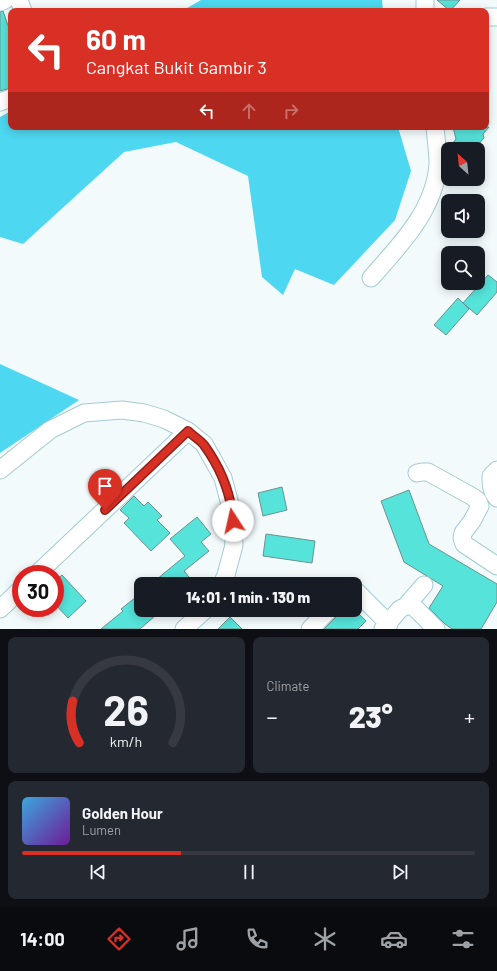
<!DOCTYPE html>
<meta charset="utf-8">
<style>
body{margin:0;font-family:Barlow,sans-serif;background:#242831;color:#f1f3f6;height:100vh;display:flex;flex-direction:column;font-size:15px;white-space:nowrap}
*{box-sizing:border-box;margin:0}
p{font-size:13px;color:#9ea1a6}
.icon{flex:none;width:22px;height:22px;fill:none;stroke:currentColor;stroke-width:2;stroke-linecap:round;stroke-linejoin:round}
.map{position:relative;height:629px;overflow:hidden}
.panel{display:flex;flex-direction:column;gap:8px;padding:8px;background:#0d0f14;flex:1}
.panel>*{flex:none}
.banner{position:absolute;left:8px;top:8px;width:481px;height:122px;border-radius:8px;box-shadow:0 2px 10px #0003;background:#d93025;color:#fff;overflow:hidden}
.needle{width:26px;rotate:333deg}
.fabs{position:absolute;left:441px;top:142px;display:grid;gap:8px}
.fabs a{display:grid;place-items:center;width:44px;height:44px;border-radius:8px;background:#171b24;box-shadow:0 2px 10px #0003;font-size:20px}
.speed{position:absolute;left:12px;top:565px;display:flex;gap:8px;font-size:20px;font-weight:700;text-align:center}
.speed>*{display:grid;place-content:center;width:52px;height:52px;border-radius:50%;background:#171b24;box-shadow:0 2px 10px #0003;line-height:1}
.speed .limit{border:6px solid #d22;background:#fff;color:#111}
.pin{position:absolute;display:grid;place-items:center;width:34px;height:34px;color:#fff;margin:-41px -17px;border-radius:50% 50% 50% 0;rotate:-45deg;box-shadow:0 0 4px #0007}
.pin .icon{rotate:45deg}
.me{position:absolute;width:44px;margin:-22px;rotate:350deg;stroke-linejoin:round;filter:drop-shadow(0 0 3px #0008)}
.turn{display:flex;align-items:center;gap:14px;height:84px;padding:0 12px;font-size:18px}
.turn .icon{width:52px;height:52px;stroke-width:2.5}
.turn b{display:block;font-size:28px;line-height:34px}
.lanes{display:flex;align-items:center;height:38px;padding:0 12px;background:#0003;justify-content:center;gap:20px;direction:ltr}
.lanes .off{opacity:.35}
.big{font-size:30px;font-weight:800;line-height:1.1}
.panel .tile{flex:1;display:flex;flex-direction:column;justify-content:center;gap:6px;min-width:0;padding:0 14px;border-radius:8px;background:#242831}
.panel .dial{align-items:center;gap:0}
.dial svg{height:104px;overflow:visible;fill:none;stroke:#363941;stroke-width:7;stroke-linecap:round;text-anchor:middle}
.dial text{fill:#f1f3f6;stroke:none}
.song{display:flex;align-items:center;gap:12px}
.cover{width:48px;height:48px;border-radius:6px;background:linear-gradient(135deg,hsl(200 70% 55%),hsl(280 70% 35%))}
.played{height:4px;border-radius:2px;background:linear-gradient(90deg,#d93025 35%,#363941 35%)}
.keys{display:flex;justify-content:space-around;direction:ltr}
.heat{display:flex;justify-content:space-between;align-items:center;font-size:22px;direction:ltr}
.panel .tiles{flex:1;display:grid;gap:8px;grid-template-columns:1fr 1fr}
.tile:last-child{grid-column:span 2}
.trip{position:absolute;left:134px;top:577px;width:228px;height:40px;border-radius:8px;background:#171b24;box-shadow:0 2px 10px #0003;font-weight:800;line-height:40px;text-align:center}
.tabs{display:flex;height:64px;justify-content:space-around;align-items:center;background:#090b0e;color:#9ea1a6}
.tabs .icon{width:28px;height:28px}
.tabs .on{color:#d93025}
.tabs b{font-size:18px;color:#f1f3f6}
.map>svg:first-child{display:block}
</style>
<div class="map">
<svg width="497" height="629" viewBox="0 0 497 629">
<rect width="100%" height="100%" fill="#f2fafc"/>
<path fill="#4dd7f0" d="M201,0H382L383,11H182Z
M11,111V127H398L411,171L395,220L334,285L295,269L283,295L262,277L248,176L176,142L124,152L23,244L0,237V117Z
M0,364L79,400L0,453Z"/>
<path fill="#55e3da" stroke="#6b928e" d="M437,0H460L450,11Z
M3,11L11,34V88L0,91V12Z
M453,127H489L483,134L484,138L477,146H474L472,149H457L452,144L456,139Z
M488,275L497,282V292L477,315L463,303Z
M458,298L469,309L446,335L434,325Z
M282,487L287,510L263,516L258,493Z
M409,490L429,544L497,584V602L481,629H452L445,624L429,608L443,586L404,562L381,501Z
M134,496L144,506L148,502L162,516L157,520L170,533L151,551L124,523L129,518L120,510Z
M197,517L211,534L201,542L209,551L184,571L195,584H151L185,556L170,539Z
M266,534L315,541L312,563L263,556Z
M62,575L86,601L68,618L55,604V581Z
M141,593V610H162L140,629H101L123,611L121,609Z
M341,610H355L366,621L358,629H324L336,617Z
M230,617L242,629H218Z"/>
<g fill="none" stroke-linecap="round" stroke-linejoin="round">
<defs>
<path id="minor" d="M19,0L23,11
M425,0V11
M0,2L5,0
M486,17H497
M0,102L11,98
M371,278C400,245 435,210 438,164C438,152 436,139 435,127
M0,470L50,430L84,413L122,410L144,413L164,419L188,431L204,444L213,460L223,478L232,512L234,545L226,575L222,584
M497,470L491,476C491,484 491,491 497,498
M417,473L422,472H428L473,497L478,501L480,506L472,521L463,533L462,538L464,544L497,566
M37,574L188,431
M355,590L389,624
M406,606H413L436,629
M0,609L21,589
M184,629L205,610
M310,629L329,610
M383,629L400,609L406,606L424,585"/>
</defs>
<use href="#minor" stroke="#a4cbd3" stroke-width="19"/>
<use href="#minor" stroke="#fff" stroke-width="17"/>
</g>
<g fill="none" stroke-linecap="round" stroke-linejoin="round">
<defs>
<path id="route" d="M105,510L188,431C193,436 200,440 204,445C220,467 231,494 233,521"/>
</defs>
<use href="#route" stroke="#8d1f18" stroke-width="10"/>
<use href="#route" stroke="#d93025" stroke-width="7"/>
</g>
</svg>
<div class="fabs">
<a><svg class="needle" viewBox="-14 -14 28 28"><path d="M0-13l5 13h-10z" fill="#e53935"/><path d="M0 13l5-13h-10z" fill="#9ea1a6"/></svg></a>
<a><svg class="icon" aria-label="sound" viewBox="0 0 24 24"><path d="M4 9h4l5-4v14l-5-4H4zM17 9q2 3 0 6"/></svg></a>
<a><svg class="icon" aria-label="search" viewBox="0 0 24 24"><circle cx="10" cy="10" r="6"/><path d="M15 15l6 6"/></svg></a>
</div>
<div class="speed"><div class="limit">30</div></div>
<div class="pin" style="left:105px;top:510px;background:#d93025"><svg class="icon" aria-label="arrive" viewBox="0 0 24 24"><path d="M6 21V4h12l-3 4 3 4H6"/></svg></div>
<svg class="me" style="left:233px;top:521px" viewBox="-20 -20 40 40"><circle r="19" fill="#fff"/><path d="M0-13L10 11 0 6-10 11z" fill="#d93025"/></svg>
<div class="trip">14:01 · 1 min · 130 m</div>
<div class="banner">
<div class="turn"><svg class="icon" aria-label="left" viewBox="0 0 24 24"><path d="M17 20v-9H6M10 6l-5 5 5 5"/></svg><div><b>60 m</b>Cangkat Bukit Gambir 3</div></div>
<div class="lanes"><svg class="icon" aria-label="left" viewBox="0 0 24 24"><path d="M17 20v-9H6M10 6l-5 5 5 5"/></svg><svg class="icon off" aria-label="ahead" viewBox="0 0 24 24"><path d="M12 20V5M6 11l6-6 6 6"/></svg><svg class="icon off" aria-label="right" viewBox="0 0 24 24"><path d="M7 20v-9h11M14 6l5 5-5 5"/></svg></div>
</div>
</div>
<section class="panel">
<div class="tiles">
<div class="tile dial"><svg viewBox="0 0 100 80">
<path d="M14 69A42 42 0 1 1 86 69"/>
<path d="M14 69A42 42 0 0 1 9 37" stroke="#d93025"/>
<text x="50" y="56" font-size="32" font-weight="700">26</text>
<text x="50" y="72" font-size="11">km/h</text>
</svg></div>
<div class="tile"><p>Climate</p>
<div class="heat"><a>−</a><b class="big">23°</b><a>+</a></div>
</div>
<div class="tile">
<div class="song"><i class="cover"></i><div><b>Golden Hour</b><p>Lumen</p></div></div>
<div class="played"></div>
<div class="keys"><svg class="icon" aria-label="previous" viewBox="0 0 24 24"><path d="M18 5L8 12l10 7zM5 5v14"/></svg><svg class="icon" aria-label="pause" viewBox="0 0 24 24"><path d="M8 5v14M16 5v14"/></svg><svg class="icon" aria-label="next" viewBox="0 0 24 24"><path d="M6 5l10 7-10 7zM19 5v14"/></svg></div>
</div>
</div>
</section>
<nav class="tabs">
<b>14:00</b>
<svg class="icon on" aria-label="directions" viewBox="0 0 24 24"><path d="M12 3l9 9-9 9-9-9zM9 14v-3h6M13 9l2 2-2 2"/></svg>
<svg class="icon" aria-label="music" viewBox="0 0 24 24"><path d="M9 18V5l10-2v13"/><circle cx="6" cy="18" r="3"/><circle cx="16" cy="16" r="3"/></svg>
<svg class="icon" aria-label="phone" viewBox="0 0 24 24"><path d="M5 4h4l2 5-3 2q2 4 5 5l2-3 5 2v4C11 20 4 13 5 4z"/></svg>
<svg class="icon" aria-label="climate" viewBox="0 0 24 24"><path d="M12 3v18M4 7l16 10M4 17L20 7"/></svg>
<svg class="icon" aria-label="car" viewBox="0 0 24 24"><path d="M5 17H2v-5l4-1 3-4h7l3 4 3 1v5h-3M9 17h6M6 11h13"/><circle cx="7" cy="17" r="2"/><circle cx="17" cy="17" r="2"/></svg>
<svg class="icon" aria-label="filters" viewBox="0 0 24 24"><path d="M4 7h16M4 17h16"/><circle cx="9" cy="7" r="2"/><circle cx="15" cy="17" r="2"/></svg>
</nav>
